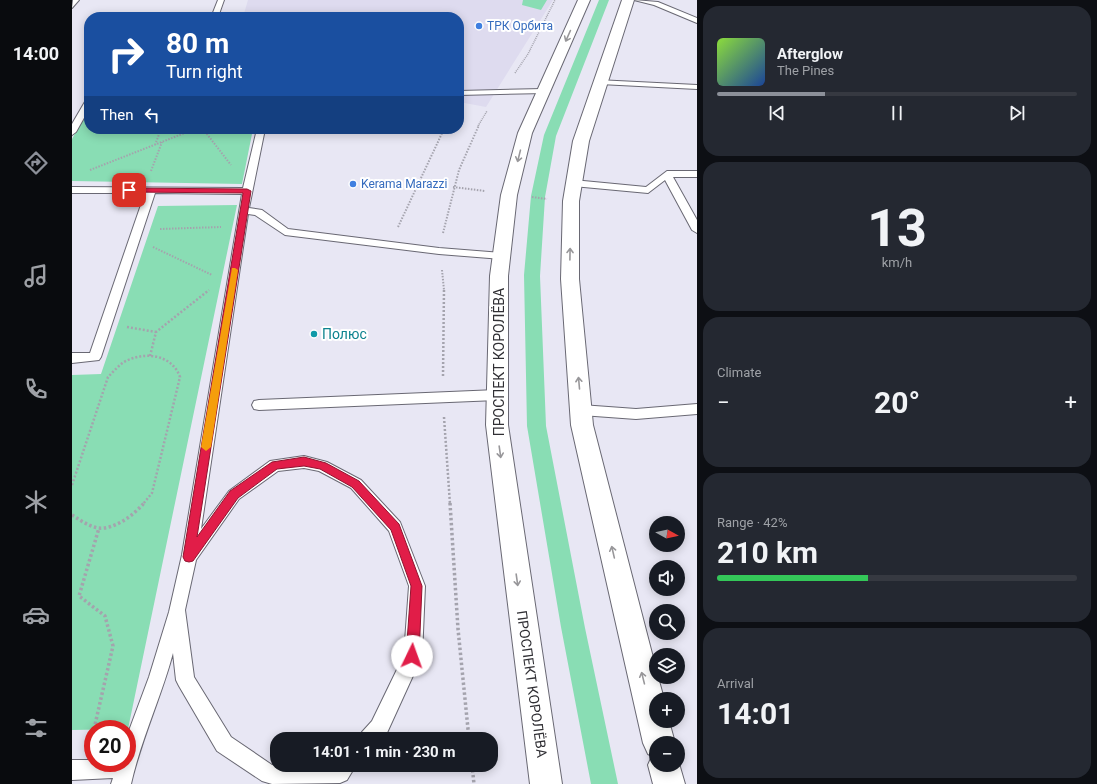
<!DOCTYPE html>
<meta charset="utf-8">
<style>
body{margin:0;font-family:Roboto,sans-serif;background:#242831;color:#f1f3f6;height:100vh;display:flex;flex-direction:column;font-size:15px;white-space:nowrap}
*{box-sizing:border-box;margin:0}
p{font-size:13px;color:#9ea1a6}
.icon{flex:none;width:22px;height:22px;fill:none;stroke:currentColor;stroke-width:2;stroke-linecap:round;stroke-linejoin:round}
.map{position:relative;flex:1;overflow:hidden}
.drawer{display:flex;flex-direction:column;gap:6px;padding:6px;background:#0d0f14;width:400px}
.drawer>*{flex:none}
.hud{position:absolute;left:12px;top:12px;width:380px;height:122px;border-radius:16px;box-shadow:0 2px 10px #0003;background:#1a4fa0;color:#fff;overflow:hidden}
.needle{width:26px;rotate:98deg}
.controls{position:absolute;left:577px;top:516px;display:grid;gap:8px}
.controls a{display:grid;place-items:center;width:36px;height:36px;border-radius:50%;background:#171b24;box-shadow:0 2px 10px #0003;font-size:20px}
.speed{position:absolute;left:12px;top:720px;display:flex;gap:8px;font-size:20px;font-weight:700;text-align:center}
.speed>*{display:grid;place-content:center;width:52px;height:52px;border-radius:50%;background:#171b24;box-shadow:0 2px 10px #0003;line-height:1}
.speed .limit{border:6px solid #d22;background:#fff;color:#111}
.pin{position:absolute;display:grid;place-items:center;width:34px;height:34px;color:#fff;margin:-17px;border-radius:8px;box-shadow:0 2px 6px #0006}
.me{position:absolute;width:44px;margin:-22px;rotate:3deg;stroke-linejoin:round;filter:drop-shadow(0 0 3px #0008)}
.turn{display:flex;align-items:center;gap:14px;height:84px;padding:0 16px;font-size:18px}
.turn .icon{width:52px;height:52px;stroke-width:2.5}
.turn b{display:block;font-size:28px;line-height:34px}
.then{display:flex;align-items:center;height:38px;padding:0 16px;background:#0003;gap:8px;font-size:15px}
.big{font-size:30px;font-weight:700;line-height:1.1}
.drawer .tile{flex:1;display:flex;flex-direction:column;justify-content:center;gap:6px;min-width:0;padding:0 14px;border-radius:16px;background:#242831}
.drawer .dial{align-items:center;gap:0}
.dial b{font-size:52px;line-height:1}
.song{display:flex;align-items:center;gap:12px}
.cover{width:48px;height:48px;border-radius:6px;background:linear-gradient(135deg,hsl(90 70% 55%),hsl(220 70% 35%))}
.played{height:4px;border-radius:2px;background:linear-gradient(90deg,#8c9099 30%,#363941 30%)}
.keys{display:flex;justify-content:space-around;direction:ltr}
.heat{display:flex;justify-content:space-between;align-items:center;font-size:22px;direction:ltr}
.charge{height:6px;border-radius:3px;background:linear-gradient(90deg,#34c759 42%,#363941 0)}
.trip{position:absolute;left:198px;top:732px;width:228px;height:40px;border-radius:16px;background:#171b24;box-shadow:0 2px 10px #0003;font-weight:700;line-height:40px;text-align:center}
main{display:flex;flex:1;min-height:0}
.tab-bar{display:flex;flex-direction:column;width:72px;justify-content:space-around;align-items:center;background:#090b0e;color:#9ea1a6}
.tab-bar .icon{width:28px;height:28px}
.tab-bar .selected{color:#8c9099}
.tab-bar b{font-size:18px;color:#f1f3f6}
.map>svg:first-child{display:block}
</style>
<main>
<nav class="tab-bar">
<b>14:00</b>
<svg class="icon selected" aria-label="directions" viewBox="0 0 24 24"><path d="M12 3l9 9-9 9-9-9zM9 14v-3h6M13 9l2 2-2 2"/></svg>
<svg class="icon" aria-label="music" viewBox="0 0 24 24"><path d="M9 18V5l10-2v13"/><circle cx="6" cy="18" r="3"/><circle cx="16" cy="16" r="3"/></svg>
<svg class="icon" aria-label="phone" viewBox="0 0 24 24"><path d="M5 4h4l2 5-3 2q2 4 5 5l2-3 5 2v4C11 20 4 13 5 4z"/></svg>
<svg class="icon" aria-label="climate" viewBox="0 0 24 24"><path d="M12 3v18M4 7l16 10M4 17L20 7"/></svg>
<svg class="icon" aria-label="car" viewBox="0 0 24 24"><path d="M5 17H2v-5l4-1 3-4h7l3 4 3 1v5h-3M9 17h6M6 11h13"/><circle cx="7" cy="17" r="2"/><circle cx="17" cy="17" r="2"/></svg>
<svg class="icon" aria-label="filters" viewBox="0 0 24 24"><path d="M4 7h16M4 17h16"/><circle cx="9" cy="7" r="2"/><circle cx="15" cy="17" r="2"/></svg>
</nav>
<div class="map">
<svg width="625" height="784" viewBox="0 0 625 784">
<rect width="100%" height="100%" fill="#e8e7f4"/>
<path fill="#dedbef" d="M176,0H481L414,107L387,102V17H171Z"/>
<path fill="#89ddb4" d="M451,0H475L469,10L450,5Z
M527,0H537L484,136L473,197L468,276L474,426L513,628L546,784H519L489,627L455,426L452,275L459,196L472,135Z
M17,108V129H181L170,184L0,181V139Z
M165,205L56,729L0,730V375L29,374L86,206Z"/>
<g fill="none" stroke-linecap="round" stroke-linejoin="round">
<defs>
<path id="lane" d="M1,0H7L0,8Z
M146,0H152L146,17H116L119,15H140Z
M562,0L586,2L625,18V23L582,5Z
M525,80L625,85V89L528,84L524,82Z
M471,89H474V93L387,95V91Z
M14,100H17V109L4,132L0,135V124Z
M185,129H193L177,208L190,210L216,229L367,248L430,253L435,256L430,259L367,254L213,235L183,215L176,214L129,529L157,491L198,461L232,456L255,462L289,480L328,522L353,586L350,656L314,735L310,739H288L290,732L300,721L332,655L337,586L317,531L279,488L247,471L232,468L206,471L167,499L124,560L113,610L122,677L159,737L200,765L230,768L256,765H284L275,780L268,783L200,784L190,781L145,751L107,686L104,680L101,653C89,698 69,739 59,784H39L41,778L0,780V760H21V763H55V736L77,677L97,612L110,555L170,194L83,193L29,357L27,360L0,363V353H18L73,193H0V187L171,188Z
M595,171H625V177H601L625,220V233L620,230L593,180L576,193L501,186L496,183L501,180L574,187Z
M425,390L430,391L432,395L430,399L425,400L187,410L182,409L180,405L182,401L187,400Z
M625,404V414L564,419L509,415L504,414L502,410L504,406L509,405L564,409Z"/>
<path id="primary" d="M506,0H518L460,133L445,195L436,276V425L490,784H458L414,425L418,276L429,195L446,133Z
M550,0H562L517,141L507,201V279L521,425L584,669V677H586L592,699H584V721H597L603,743H584V765H606V760L613,784H581L576,765L580,756L576,754L571,743L499,425L489,279L491,201L501,141Z"/>
</defs>
<use href="#lane" stroke="#696873" stroke-width="2"/>
<use href="#primary" stroke="#696873" stroke-width="2"/>
<path stroke="#a4a3ad" stroke-width="1.5" stroke-dasharray="1 1" stroke-linecap="butt" d="M443,73L456,54L483,0
M406,126L415,111"/>
<path stroke="#a4a3ad" stroke-width="2" stroke-dasharray="1.5 1.5" stroke-linecap="butt" d="M83,129L88,131
M131,129L159,165
M83,145L89,129
M18,170L123,129
M79,171L90,142
M381,187L413,191
M460,197L475,199
M326,227L372,129
M88,229L149,227
M371,233L387,170L407,125
M81,247L140,275
M370,270L372,290"/>
<path stroke="#a4a3ad" stroke-width="2.5" stroke-dasharray="2 2" stroke-linecap="butt" d="M55,327L84,332
M78,356L84,332L137,290
M371,376L372,289
M372,417L378,504
M0,485L36,377C41,372 46,366 52,362C72,351 100,354 108,377L80,493L71,504"/>
<path stroke="#a4a3ad" stroke-width="3.5" stroke-dasharray="2.5 2.5" stroke-linecap="butt" d="M378,503L386,629L397,739
M0,515C8,520 16,526 26,528C42,530 62,515 72,503
M22,729L41,646L33,616L7,596L27,528
M19,744L21,735
M400,765L402,784"/>
<use href="#lane" fill="#fff" fill-rule="evenodd"/>
<use href="#primary" fill="#fff" fill-rule="evenodd"/>
</g>
<defs><path id="oneway-shaft" d="M-6 0H5M1.5-3L5.5 0L1.5 3" fill="none" stroke-width="1.6" stroke-linecap="round" stroke-linejoin="round"/></defs>
<g stroke="#98979a">
<use href="#oneway-shaft" transform="translate(496 36) rotate(114)"/>
<use href="#oneway-shaft" transform="translate(447 156) rotate(104)"/>
<use href="#oneway-shaft" transform="translate(498 254) rotate(-89)"/>
<use href="#oneway-shaft" transform="translate(507 383) rotate(-95)"/>
<use href="#oneway-shaft" transform="translate(428 452) rotate(82)"/>
<use href="#oneway-shaft" transform="translate(541 552) rotate(-103)"/>
<use href="#oneway-shaft" transform="translate(445 580) rotate(82)"/>
<use href="#oneway-shaft" transform="translate(571 678) rotate(-104)"/>
</g>
<path fill="#e11d48" stroke="#92132f" d="M55,188L175,189L179,191L125,537L158,491L200,462L232,457L254,463L287,481L327,524L350,586L347,656L345,660L340,662L336,660L334,656L339,586L319,530L280,487L248,469L232,466L205,469L166,498L121,561L117,562L113,561L111,557L171,193L57,192L55,191Z"/>
<path fill="#f59e0b" d="M160,268H163L166,270L139,447L134,451L129,447Z"/>
<g fill="#3f7fe0" stroke="#fff" stroke-width="1.5">
<circle cx="407" cy="26" r="4"/>
<circle cx="281" cy="184" r="4"/>
</g>
<circle fill="#0f9aa8" stroke="#fff" stroke-width="1.5" cx="242" cy="334" r="4"/>
<g text-anchor="middle" stroke-width="4" stroke-linejoin="round" paint-order="stroke">
<g font-size="12" fill="#366cbe" stroke="#fff" text-anchor="start">
<text x="415" y="30">ТРК Орбита</text>
<text x="289" y="188">Kerama Marazzi</text>
</g>
<g font-size="14" fill="#0d838f" stroke="#fff" text-anchor="start">
<text x="250" y="339">Полюс</text>
</g>
<g font-size="14" fill="#302f34" stroke="#fff">
<text transform="translate(427 362) rotate(-90)" y="5">ПРОСПЕКТ КОРОЛЁВА</text>
<text transform="translate(460 684) rotate(82)" y="5">ПРОСПЕКТ КОРОЛЁВА</text>
</g>
</g>
</svg>
<div class="controls">
<a><svg class="needle" viewBox="-14 -14 28 28"><path d="M0-13l5 13h-10z" fill="#e53935"/><path d="M0 13l5-13h-10z" fill="#9ea1a6"/></svg></a>
<a><svg class="icon" aria-label="sound" viewBox="0 0 24 24"><path d="M4 9h4l5-4v14l-5-4H4zM17 9q2 3 0 6"/></svg></a>
<a><svg class="icon" aria-label="search" viewBox="0 0 24 24"><circle cx="10" cy="10" r="6"/><path d="M15 15l6 6"/></svg></a>
<a><svg class="icon" aria-label="layers" viewBox="0 0 24 24"><path d="M12 4l9 5-9 5-9-5zM3 14l9 5 9-5"/></svg></a>
<a>+</a>
<a>−</a>
</div>
<div class="speed"><div class="limit">20</div></div>
<div class="pin" style="left:57px;top:190px;background:#d93025"><svg class="icon" aria-label="arrive" viewBox="0 0 24 24"><path d="M6 21V4h12l-3 4 3 4H6"/></svg></div>
<svg class="me" style="left:340px;top:656px" viewBox="-20 -20 40 40"><circle r="19" fill="#fff"/><path d="M0-13L10 11 0 6-10 11z" fill="#e11d48"/></svg>
<div class="trip">14:01 · 1 min · 230 m</div>
<div class="hud">
<div class="turn"><svg class="icon" aria-label="right" viewBox="0 0 24 24"><path d="M7 20v-9h11M14 6l5 5-5 5"/></svg><div><b>80 m</b>Turn right</div></div>
<div class="then">Then<svg class="icon" aria-label="left" viewBox="0 0 24 24"><path d="M17 20v-9H6M10 6l-5 5 5 5"/></svg></div>
</div>
</div>
<section class="drawer">
<div class="tile">
<div class="song"><i class="cover"></i><div><b>Afterglow</b><p>The Pines</p></div></div>
<div class="played"></div>
<div class="keys"><svg class="icon" aria-label="previous" viewBox="0 0 24 24"><path d="M18 5L8 12l10 7zM5 5v14"/></svg><svg class="icon" aria-label="pause" viewBox="0 0 24 24"><path d="M8 5v14M16 5v14"/></svg><svg class="icon" aria-label="next" viewBox="0 0 24 24"><path d="M6 5l10 7-10 7zM19 5v14"/></svg></div>
</div>
<div class="tile dial"><b>13</b><p>km/h</p></div>
<div class="tile"><p>Climate</p>
<div class="heat"><a>−</a><b class="big">20°</b><a>+</a></div>
</div>
<div class="tile"><p>Range · 42%</p><b class="big">210 km</b><div class="charge"></div></div>
<div class="tile"><p>Arrival</p><b class="big">14:01</b></div>
</section>
</main>
